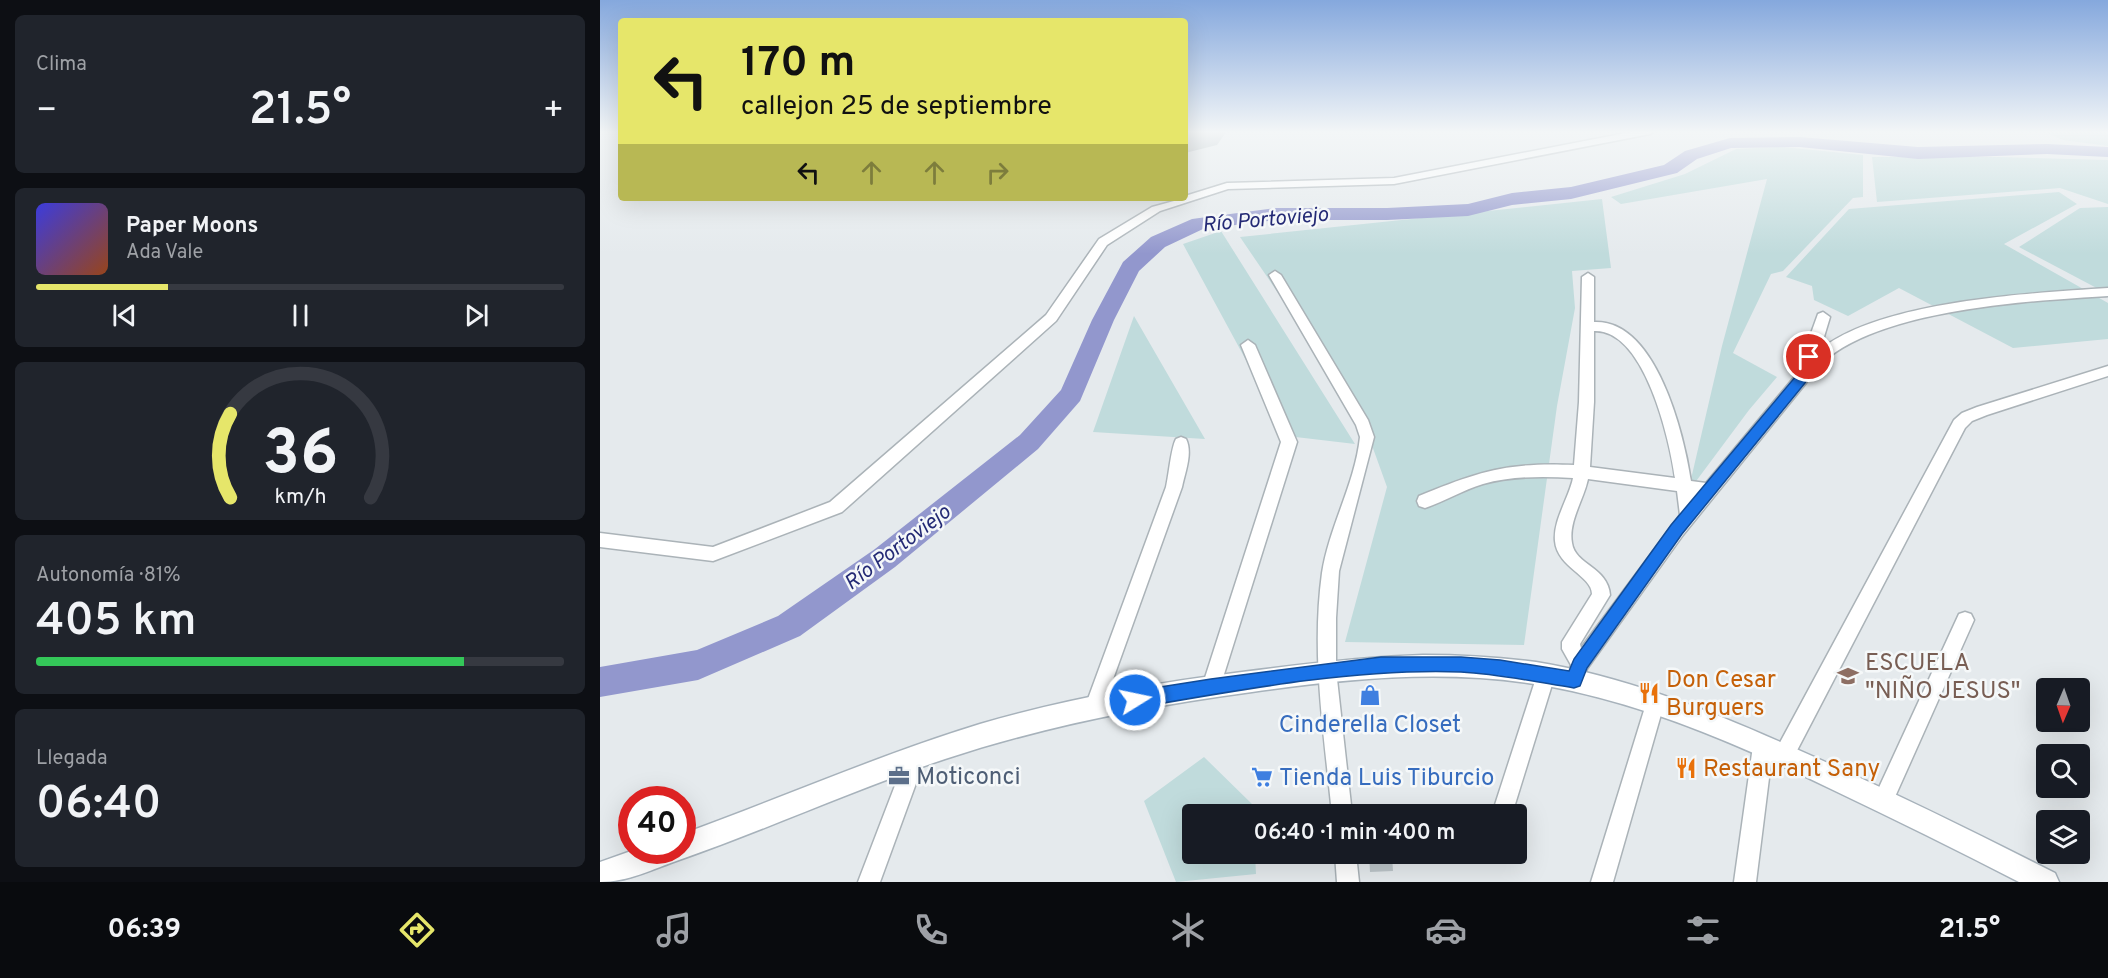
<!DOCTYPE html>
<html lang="es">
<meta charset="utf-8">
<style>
body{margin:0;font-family:Overpass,sans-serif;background:#20242c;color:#f1f3f6;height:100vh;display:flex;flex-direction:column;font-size:22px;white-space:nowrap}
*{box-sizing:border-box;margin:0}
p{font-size:20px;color:#9ea1a6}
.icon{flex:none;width:33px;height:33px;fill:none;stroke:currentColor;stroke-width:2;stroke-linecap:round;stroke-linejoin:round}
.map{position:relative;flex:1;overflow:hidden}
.sheet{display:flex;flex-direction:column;gap:15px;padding:15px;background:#0d0f14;width:600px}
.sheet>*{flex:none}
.top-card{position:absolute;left:18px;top:18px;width:570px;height:183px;border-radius:6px;box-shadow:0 6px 24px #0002;background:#e6e66a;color:#111;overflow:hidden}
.needle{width:39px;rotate:182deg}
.buttons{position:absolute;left:1436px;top:678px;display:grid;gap:12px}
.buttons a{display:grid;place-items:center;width:54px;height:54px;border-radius:6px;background:#171b24;box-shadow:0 6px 24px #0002;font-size:30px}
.speed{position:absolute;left:18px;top:786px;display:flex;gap:12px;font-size:30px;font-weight:700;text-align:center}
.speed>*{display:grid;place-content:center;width:78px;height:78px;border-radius:50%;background:#171b24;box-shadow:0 6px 24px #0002;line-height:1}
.speed .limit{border:9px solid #d22;background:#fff;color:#111}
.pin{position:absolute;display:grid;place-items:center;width:51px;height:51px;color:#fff;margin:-26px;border:3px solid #fff;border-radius:50%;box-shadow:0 2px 6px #0007}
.me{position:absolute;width:66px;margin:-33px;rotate:80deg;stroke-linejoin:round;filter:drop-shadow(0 0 4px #0008)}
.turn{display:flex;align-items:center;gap:21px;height:126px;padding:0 24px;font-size:27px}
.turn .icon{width:78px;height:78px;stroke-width:2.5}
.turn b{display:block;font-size:42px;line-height:51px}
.lanes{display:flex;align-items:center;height:57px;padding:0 24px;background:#0003;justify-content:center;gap:30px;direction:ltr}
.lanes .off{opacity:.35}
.big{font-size:45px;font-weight:600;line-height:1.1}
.sheet .widget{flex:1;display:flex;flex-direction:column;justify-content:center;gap:9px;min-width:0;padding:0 21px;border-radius:9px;background:#20242c}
.sheet .dial{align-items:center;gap:0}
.dial svg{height:156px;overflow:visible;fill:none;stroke:#363941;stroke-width:7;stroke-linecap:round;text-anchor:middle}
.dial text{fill:#f1f3f6;stroke:none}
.song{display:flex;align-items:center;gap:18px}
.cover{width:72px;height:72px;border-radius:9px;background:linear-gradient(135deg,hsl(240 70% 55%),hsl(20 70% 35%))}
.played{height:6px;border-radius:3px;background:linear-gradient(90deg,#e6e66a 25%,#363941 25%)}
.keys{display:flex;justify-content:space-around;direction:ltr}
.heat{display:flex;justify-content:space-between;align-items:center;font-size:33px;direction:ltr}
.charge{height:9px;border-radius:4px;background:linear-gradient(90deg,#34c759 81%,#363941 0)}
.trip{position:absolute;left:582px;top:804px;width:345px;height:60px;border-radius:6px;background:#171b24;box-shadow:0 6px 24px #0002;font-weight:600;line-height:60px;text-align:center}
.dock{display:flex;height:96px;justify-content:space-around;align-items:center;background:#090b0e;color:#9ea1a6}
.dock .icon{width:42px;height:42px}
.dock .active{color:#e6e66a}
.dock b{font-size:27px;color:#f1f3f6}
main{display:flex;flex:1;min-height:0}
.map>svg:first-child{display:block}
</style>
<main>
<section class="sheet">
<div class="widget"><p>Clima</p>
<div class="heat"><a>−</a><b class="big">21.5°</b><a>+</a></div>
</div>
<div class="widget">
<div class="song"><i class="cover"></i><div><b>Paper Moons</b><p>Ada Vale</p></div></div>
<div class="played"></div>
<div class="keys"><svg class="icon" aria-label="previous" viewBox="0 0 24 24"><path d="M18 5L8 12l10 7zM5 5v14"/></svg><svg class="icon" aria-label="pause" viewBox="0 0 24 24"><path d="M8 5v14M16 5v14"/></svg><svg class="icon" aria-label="next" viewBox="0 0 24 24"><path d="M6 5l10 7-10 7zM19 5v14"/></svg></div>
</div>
<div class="widget dial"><svg viewBox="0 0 100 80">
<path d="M14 69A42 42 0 1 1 86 69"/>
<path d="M14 69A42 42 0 0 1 14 26" stroke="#e6e66a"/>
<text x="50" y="56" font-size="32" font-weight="700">36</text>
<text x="50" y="72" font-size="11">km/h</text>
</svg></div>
<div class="widget"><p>Autonomía · 81%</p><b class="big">405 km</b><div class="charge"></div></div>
<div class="widget"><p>Llegada</p><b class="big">06:40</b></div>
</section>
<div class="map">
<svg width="1508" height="882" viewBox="0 0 1508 882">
<rect width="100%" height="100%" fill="#e5eaed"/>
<path fill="#c0dbdc" d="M1442,131H1508V146L1463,140Z
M1182,147L1263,155V197L1253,198L1183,271L1171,274L1133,353L1177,377L1149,410L1088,492L1122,346L1167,179L1021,204L1011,197L1085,174L1136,149Z
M1272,157H1398L1508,160V204L1460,188L1277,202Z
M1459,192L1477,204L1404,244L1508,303V339L1413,348L1299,288L1248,316L1214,300L1212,286L1186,277L1249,209Z
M1002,199L1011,268L972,271L975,308L957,406L924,645L745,642L787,487L761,415L640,237Z
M1508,207V294L1419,247L1480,208Z
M621,231L755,444L687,436L583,244Z
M534,316L605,439L493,432Z
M604,757L652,804V814H592V854H655L656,874L576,882L544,801Z"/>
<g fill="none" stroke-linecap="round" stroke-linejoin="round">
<path fill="#9297cd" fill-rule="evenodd" d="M1200,137L1318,147L1447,144L1508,147V157L1447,154L1318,159L1200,147L1131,148L1097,159L1077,173L971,199L912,205L868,216L787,220H675L603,229L565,247L539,271L514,320L480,401L438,449L295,567L200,636L98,680L0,697V667L97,650L178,616L275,549L420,435L461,390L492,320L523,262L551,237L592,219L675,208H787L868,204L912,193L971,187L1064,165L1085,151L1130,138Z"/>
<path fill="#a2acb3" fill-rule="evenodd" d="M585,131H627L617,145L585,153Z"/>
</g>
<path fill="#bdc6ca" d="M769,854H792L793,871L770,872Z"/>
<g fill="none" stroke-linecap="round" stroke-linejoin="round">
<defs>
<path id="street" d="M1036,131H1055L1050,134L794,184L628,189L560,211L507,245L456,321L242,512L113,561L0,547V533L113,547L230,502L446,315L499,239L552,207L585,198V196L627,183L794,178Z
M675,271L681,275L768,420L774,437L739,571L736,618V670L752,814H732C724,734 711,653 722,573C729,527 755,484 760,437L756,425L669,275Z
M988,273L994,277V322C1056,319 1084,434 1091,481L1106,483L1196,375L1218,314L1223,312L1230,317L1220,350C1280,301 1431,293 1508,288V296C1431,301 1247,309 1206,383L1083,535L987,669L981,686L974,689L967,686L965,680L971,665L962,649V642L992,594C992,576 957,567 955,541C953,520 969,498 973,478C943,476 911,476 883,484C863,490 845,501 825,508L819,506L817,501L819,496C879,471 909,462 974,465L979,402L982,277ZM994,331C1045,329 1070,441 1075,478L990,467L994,402ZM988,479L1077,491L1080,515L981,648L980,644L1010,595C1008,567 975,565 972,543C968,522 984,499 988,479Z
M648,340L655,345L697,442L620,687L618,693L611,696L604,693L602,687L681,442L641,345Z
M1508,366V376L1387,415L1372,421L1365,428L1191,762L1184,765L1177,762L1174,755L1177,748L1354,420L1362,413L1377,407Z
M581,437L586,439C593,453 585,472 582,487L503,707L501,714L494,716L487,714L485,707L566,487C569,474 571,448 576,439Z
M1365,612L1371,614L1374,620L1290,808L1283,811L1276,808L1273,801L1276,794L1359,614Z
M946,666L953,669L955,675L912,814H892L937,675L939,669Z
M1055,695L1062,697L1064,704L1013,882H991L1046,704L1048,697Z
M1163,736L1170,739L1173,746L1156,882H1134L1153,746L1156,739Z
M316,746L323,749L326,756L280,882H258L309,749Z
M735,854H756L759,882H737Z"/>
<path id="secondary" d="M823,655C861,655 898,657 936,662C1022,676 1106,709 1185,744C1277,784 1366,828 1455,873L1459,882H1419C1357,850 1294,819 1231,789C1148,749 1062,711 972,691C865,667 759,677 652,692C547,706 445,726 345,759C255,789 168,829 79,860C53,869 28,882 0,882V862L34,850H82V834C182,798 279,755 380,724C466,699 553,683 642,672C703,664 762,657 823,655Z"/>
</defs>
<use href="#street" stroke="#abb3b8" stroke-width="3"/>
<use href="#secondary" stroke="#a7b2bb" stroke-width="3"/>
<use href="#street" fill="#fff" fill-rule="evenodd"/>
<use href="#secondary" fill="#fff" fill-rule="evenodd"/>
</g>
<linearGradient id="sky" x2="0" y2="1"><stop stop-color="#85a8dd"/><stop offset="0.52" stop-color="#f3f6f7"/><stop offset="1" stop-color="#f3f6f7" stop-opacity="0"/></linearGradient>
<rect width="1508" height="254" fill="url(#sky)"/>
<path fill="#1a73e8" stroke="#114b97" stroke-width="1.5" d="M1209,353L1215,357L1214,369L1205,383L1082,534L987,668L980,686L974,688C937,682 899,674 861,672C756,668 639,690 535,708L529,705L527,700L529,694L535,691L611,679L781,657H861L900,660L969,671L974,659L1071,525L1196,376L1201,369L1203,357Z"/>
<defs>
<symbol id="university-bare" viewBox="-9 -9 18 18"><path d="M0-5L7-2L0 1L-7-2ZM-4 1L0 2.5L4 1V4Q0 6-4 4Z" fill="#8d6e63" stroke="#f5f8f9" stroke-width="2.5" paint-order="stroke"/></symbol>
<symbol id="restaurant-bare" viewBox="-9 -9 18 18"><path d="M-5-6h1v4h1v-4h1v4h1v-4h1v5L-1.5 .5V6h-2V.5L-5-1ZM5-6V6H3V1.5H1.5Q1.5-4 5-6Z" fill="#e8710a" stroke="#f5f8f9" stroke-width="2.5" paint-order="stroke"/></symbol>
<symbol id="shop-bare" viewBox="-9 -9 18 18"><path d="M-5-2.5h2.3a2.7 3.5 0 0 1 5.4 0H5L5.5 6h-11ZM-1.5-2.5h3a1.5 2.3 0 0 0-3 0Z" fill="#3f7fe0" stroke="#f5f8f9" stroke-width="2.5" paint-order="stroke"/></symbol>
<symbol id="office-bare" viewBox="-9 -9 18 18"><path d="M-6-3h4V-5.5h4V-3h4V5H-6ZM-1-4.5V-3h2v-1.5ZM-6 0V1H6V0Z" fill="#5c6f8a" stroke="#f5f8f9" stroke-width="2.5" paint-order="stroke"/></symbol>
<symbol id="supermarket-bare" viewBox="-9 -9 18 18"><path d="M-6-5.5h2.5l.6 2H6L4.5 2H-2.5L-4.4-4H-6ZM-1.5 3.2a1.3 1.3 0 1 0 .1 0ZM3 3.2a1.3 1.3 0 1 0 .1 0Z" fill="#3f7fe0" stroke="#f5f8f9" stroke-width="2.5" paint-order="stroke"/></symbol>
</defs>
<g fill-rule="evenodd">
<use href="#university-bare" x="1233" y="661" width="30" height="30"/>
<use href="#restaurant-bare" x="1034" y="678" width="30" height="30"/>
<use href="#shop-bare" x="755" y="680" width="30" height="30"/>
<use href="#restaurant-bare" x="1071" y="753" width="30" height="30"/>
<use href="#office-bare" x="284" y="761" width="30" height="30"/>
<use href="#supermarket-bare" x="647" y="762" width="30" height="30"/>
</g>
<g text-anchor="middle" stroke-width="5" stroke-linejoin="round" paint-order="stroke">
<g font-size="21" font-style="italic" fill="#242a75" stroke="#f5f8f9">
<text transform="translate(665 219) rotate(-5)" y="7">Río Portoviejo</text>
<text transform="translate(297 547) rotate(-37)" y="7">Río Portoviejo</text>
</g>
<g font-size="24" fill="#785e54" stroke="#f5f8f9" text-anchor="start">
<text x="1265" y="670">ESCUELA<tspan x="1265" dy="28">"NIÑO JESUS"</tspan></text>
</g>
<g font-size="24" fill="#c56008" stroke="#f5f8f9" text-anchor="start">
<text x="1066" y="687">Don Cesar<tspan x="1066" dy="28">Burguers</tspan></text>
<text x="1103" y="776">Restaurant Sany</text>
</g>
<g font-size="24" fill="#366cbe" stroke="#f5f8f9">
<text x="770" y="732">Cinderella Closet</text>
<text x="679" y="785" text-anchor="start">Tienda Luis Tiburcio</text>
</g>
<g font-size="24" fill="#4e5e75" stroke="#f5f8f9" text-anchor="start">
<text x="316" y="784">Moticonci</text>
</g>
</g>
</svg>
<div class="buttons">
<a><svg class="needle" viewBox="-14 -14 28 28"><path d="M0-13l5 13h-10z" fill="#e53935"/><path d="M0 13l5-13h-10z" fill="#9ea1a6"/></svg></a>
<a><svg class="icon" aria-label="search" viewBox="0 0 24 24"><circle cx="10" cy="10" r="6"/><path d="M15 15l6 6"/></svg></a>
<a><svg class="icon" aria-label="layers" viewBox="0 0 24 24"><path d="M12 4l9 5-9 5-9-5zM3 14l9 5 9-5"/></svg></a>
</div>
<div class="speed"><div class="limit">40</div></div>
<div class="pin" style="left:1209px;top:357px;background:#d93025"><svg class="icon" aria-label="arrive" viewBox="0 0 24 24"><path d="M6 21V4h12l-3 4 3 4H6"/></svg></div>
<svg class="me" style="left:535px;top:700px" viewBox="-20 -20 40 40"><circle r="17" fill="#1a73e8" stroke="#fff" stroke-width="3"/><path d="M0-11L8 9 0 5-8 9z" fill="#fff"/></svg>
<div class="trip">06:40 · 1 min · 400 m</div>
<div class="top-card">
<div class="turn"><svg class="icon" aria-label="left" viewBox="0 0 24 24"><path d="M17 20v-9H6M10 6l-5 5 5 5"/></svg><div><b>170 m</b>callejon 25 de septiembre</div></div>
<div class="lanes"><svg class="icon" aria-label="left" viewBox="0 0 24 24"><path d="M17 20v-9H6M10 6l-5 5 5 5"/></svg><svg class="icon off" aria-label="ahead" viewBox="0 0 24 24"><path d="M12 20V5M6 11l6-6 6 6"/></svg><svg class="icon off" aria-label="ahead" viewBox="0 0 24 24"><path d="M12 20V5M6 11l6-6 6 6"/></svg><svg class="icon off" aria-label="right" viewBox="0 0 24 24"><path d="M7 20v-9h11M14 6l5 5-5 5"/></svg></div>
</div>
</div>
</main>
<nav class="dock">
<b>06:39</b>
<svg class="icon active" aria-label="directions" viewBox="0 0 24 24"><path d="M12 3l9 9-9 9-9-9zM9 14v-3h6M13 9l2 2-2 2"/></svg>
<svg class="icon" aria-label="music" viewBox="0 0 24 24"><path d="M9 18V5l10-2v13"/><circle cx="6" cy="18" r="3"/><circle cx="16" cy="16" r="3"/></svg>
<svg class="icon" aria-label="phone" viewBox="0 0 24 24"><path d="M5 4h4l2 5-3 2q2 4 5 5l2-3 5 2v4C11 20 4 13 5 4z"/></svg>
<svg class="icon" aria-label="climate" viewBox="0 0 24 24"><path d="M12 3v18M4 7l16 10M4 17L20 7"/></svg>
<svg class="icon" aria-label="car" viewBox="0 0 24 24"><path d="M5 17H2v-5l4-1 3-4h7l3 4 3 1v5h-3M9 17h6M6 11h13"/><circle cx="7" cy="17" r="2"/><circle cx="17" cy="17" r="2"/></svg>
<svg class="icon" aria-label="filters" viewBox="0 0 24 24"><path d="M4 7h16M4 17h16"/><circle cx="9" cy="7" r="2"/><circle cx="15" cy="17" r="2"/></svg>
<b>21.5°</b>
</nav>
